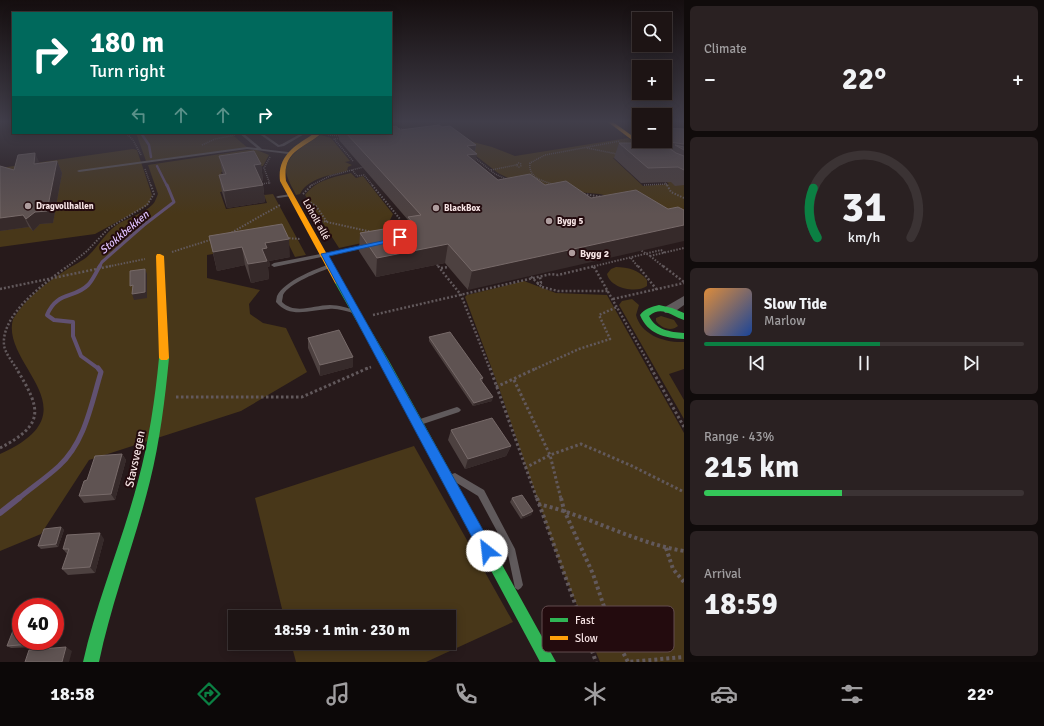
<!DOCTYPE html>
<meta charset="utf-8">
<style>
body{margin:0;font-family:Signika,sans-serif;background:#2a2122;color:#f1f3f6;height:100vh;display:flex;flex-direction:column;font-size:15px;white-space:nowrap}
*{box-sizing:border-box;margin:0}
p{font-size:13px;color:#a09ea0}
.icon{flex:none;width:22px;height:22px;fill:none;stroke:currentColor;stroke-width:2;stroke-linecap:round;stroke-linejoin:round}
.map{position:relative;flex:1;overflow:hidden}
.drawer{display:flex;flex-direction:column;gap:6px;padding:6px;background:#100b0b;width:360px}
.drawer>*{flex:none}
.hud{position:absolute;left:12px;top:12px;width:380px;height:122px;border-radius:0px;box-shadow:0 2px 10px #0003,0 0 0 1px #3b3334;background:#00695c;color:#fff;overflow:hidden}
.tools{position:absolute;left:632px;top:12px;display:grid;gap:8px}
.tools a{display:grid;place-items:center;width:40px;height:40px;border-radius:0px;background:#1d1414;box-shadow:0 2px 10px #0003,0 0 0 1px #3b3334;font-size:20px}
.speed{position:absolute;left:12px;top:598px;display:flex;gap:8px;font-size:20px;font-weight:700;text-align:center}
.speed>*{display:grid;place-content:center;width:52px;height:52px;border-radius:50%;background:#1d1414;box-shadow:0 2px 10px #0003,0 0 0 1px #3b3334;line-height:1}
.speed .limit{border:6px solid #d22;background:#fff;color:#111}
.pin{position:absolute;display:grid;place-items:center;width:34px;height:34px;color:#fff;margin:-17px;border-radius:8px;box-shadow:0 2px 6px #0006}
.me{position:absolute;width:44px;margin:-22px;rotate:331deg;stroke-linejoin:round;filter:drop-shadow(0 0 3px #0008)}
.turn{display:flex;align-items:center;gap:14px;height:84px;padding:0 12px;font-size:18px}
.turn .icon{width:52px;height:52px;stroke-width:2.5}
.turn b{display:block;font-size:28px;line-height:34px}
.lanes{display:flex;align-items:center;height:38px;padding:0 12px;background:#0003;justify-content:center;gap:20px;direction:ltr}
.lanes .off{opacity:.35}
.big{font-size:30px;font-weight:800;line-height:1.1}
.drawer .widget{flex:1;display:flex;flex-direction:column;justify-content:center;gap:6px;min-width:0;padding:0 14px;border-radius:6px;background:#2a2122}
.drawer .dial{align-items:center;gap:0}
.dial svg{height:104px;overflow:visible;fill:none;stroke:#3b3334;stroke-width:7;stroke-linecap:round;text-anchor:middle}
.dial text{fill:#f1f3f6;stroke:none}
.song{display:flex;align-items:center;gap:12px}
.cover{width:48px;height:48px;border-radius:6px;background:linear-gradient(135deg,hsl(30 70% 55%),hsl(220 70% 35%))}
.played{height:4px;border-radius:2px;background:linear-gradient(90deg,#0b8043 55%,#3b3334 55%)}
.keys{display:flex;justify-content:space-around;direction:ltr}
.heat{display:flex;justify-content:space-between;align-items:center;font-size:22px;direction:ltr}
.charge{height:6px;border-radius:3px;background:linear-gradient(90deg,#34c759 43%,#3b3334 0)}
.trip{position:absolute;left:228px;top:610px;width:228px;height:40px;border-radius:0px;background:#1d1414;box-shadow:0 2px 10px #0003,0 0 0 1px #3b3334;font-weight:800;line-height:40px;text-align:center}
.tab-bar{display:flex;height:64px;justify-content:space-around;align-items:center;background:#0c0808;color:#a09ea0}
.tab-bar .icon{width:28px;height:28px}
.tab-bar .active{color:#0b8043}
.tab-bar b{font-size:18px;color:#f1f3f6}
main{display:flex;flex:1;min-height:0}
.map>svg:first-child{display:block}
</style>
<main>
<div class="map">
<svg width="684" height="662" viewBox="0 0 684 662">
<rect width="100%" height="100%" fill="#271a1b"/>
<path fill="#483719" d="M431,131L492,147L515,156L628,138L652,156L613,158L643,186L669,184L654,171L684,178V213L634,201L599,194L567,191L512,180L498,173L457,141Z
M136,133H230L248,148L146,161Z
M321,135L331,138L350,161L345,162L352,165L348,167L347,171C331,175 308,178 300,194L296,195C292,187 285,176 286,168C289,152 309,143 321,135Z
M133,149L137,150L152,195L148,205L95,234L0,247V168Z
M247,150H257L269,155L263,166L221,172L226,187L233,190L220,192L226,209L267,203L264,195L273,194L306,255L295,257L287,241L207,255V278L260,290L249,304L250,314L263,323L286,328L307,372L241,411L89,460L41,534L0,551V454C97,411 0,365 13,319C25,299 47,282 66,270C73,265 83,261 89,255C99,245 106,232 118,224C127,218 145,213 152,205C155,203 156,198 158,194L148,165Z
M351,173L356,178L363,176L393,214L388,224L394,233L371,241L339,248L305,195C316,180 334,177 351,173Z
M616,267C628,267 639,270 647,280V286C636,294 610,288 607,274L611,269Z
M524,281L556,293L607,295L684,433V662H600L560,564L499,388L465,297L467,295Z
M632,299L639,305L636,315C641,335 665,343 684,342V369L669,374L684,400V419L619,305L622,301Z
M661,316L674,320L678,326C671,332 661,328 656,321V318Z
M414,446L513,622L426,662H296L291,643H449V617H284L255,498Z"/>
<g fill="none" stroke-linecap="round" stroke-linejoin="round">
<path stroke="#615171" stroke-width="2.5" d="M141,133L149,145L151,157
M157,166L167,186"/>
<path stroke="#615171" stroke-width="3" d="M99,267L102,262L144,225L174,202L167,185"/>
<path stroke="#615171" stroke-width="4" d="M99,369L81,356L73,336V322L54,320L47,315C57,291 74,299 88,285C93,280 96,272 100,266"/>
<path stroke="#615171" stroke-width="5" d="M18,499C31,488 46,478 59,466C85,442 91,405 101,372L98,368"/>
<path stroke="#615171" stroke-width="6" d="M0,513L19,498"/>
<path stroke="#62595c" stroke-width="1.5" stroke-dasharray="1 1" stroke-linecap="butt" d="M665,124L674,122
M436,126L442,122
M391,127L407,130
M126,133L133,140L141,155
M328,135L341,136
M342,138L334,139L353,161
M202,145L215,139L235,135
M587,148L617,154
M270,157L264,168L270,184
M474,157L495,174L506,179
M517 165a2 2 0 1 1 4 0a2 2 0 1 1-4 0Z
M145,169L151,186
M352,170L357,176L364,175L373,186
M491,170L516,165
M664,181L667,186
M260,184L269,183
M555,185C543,181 528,178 530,163L545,155L620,141
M644,185L667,184
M310,186L330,176L363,167"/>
<path stroke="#62595c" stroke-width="2" stroke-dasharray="1.5 1.5" stroke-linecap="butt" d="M372,185L400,219L398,228
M667,185L671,192L684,198
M303,194L312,185
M584,194L603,197
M308,201L316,206L327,222
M318,220L372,232
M229,234L280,205
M286,238L301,239
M172,252L213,239
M650,256L664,267
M650,256L684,248
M631,258L638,267
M435,262L439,267
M67,267L87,251L109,228L147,205L154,194L151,185
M106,267L145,259
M591,267L661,250L665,253"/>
<path stroke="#62595c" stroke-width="2.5" stroke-dasharray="2 2" stroke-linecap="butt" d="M438,266L461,295L490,369
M638,266L657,290
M663,266L684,282
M594,267L652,369
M441,268L448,267
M537,284L541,283L540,277
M542,287L558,291H608
M0,289L111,266
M613,299L684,283
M373,315L551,274L558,275L595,266
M17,369C13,363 5,353 4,345C1,314 46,282 68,266
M366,369L371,367
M535,369L579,349L610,339L599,315L617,307"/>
<path stroke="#62595c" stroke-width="3" stroke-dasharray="2.5 2.5" stroke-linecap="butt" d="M490,368L537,499
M651,368L684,427
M514,380L550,455L561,499
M496,387L537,368
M176,397H302L368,368
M0,448C46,424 41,409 16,368
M525,468L550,455L581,444L630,465L684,492"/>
<path stroke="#62595c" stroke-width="4" stroke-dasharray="3 3" stroke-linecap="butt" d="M537,498L596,662
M561,498L564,510L593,574L613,633L628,662L684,657
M538,504C588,515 634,543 684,551
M666,548L673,569L684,582"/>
<path fill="#605a5c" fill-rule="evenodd" d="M239,133H243L262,149L288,152L290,153L288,154L247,149L79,172L77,171L79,170L247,147L257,148Z
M258,133H262L279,145L282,144L302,133H306L284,146L278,147Z
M291,194H292V196L278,198L276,197L278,196Z
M367,245H369V247L274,267L271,265L274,263Z
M330,264L332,265L333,266L332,267C319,272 289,283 283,295C283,297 282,300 282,302C295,315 314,305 330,305C339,305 347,308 355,310L356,311L355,312L353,313C345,311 337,308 329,309C310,310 290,319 276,302C276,301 277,296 277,296C284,281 316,269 330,264Z
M457,407L459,408L461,410L459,412L420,425L417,424L416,422L417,420Z
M455,473L484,490L515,549L523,585L521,588L518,590L515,588L507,550L478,496L452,480L451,477L452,474Z"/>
<path fill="#605a5c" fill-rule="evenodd" d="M684,296V305L673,313H665L663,310L665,307Z"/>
<path fill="#30b455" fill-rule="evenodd" d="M336,281H339L343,283L389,361L556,662H540L379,361L335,283Z
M659,305L672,308L684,313V320C671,316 662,305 649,316C656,330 670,332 684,333V339C664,338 648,334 640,315C644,309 651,307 659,305Z
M164,355L167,356L169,358C165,399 160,441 150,481C135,542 112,600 99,662H83C97,600 122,542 138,481C149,441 155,399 159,358L161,356Z"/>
<path fill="#ff9f0a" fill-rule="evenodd" d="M608,122H613L656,153L684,156V160L652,155Z
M315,133H322C303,149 282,151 286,181L343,283L339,285L335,283L280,181C277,155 296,145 315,133Z
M157,254H160L164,256L169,358L167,360H161L159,358L156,256Z"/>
<path stroke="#62595c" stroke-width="2" stroke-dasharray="1.5 1.5" stroke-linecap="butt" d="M639,249L650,256"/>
<path stroke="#62595c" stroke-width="2.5" stroke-dasharray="2 2" stroke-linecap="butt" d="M528,274L542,287"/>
</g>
<path fill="#4d4140" d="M442,127L476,145L475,152V161L498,180L468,290L445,263L376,277L359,251L360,233L407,225L408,220L339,140V133H391L400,130Z
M665,128L684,129V185L675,186L671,182L641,183L614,158L619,143H655L651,141H665Z
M219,156L261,164L263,181H261L263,185L265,202L227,208L222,192L219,175H223Z
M57,161L62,173L53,223L40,224L33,231L29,227L0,231L14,170L40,164Z
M209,236L290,257L269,261L270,266L268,267L269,279L251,283L245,265L217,271Z
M429,337L483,378L482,382L492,401L473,406L429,341Z
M308,338L353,357V367L320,376L308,348Z
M451,430L511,446L506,456L465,469L448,440Z
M122,454L126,460L115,500L84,503L79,496L87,480Z
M512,498L533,511L531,515L521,519L510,502Z
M61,527L64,530L58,547L41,549L38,546Z
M104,539L95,573L68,575L62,569L67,554L63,549Z
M36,641L35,647L11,648L7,646Z"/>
<path fill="#362a2a" d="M476,145L474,154H477L474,169L464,171L467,146Z
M35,153L40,164H34Z
M57,161L62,173L53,223L40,224L33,231L26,219Z
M261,164L263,181H256L254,165Z
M263,185L265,202L227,208L224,191Z
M23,215L29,227L0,231V218Z
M684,225V241L468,290L472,271Z
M289,239L290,257L269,261L270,266L268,267L269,279L251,283L248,264L262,249L265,243Z
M448,244L445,263L376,277L377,258Z
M242,247L245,265L217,271L213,252Z
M145,269L147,274V298L134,300L132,294Z
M353,357V367L320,376V365Z
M493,397L492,401L473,406L474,403Z
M511,446L506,456L465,469L468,459Z
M122,454L126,460L115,500L111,494Z
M533,511L531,515L521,519L523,516Z
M61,527L64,530L58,547L56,544Z
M100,533L104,539L95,573L90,567Z
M32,641H36L35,647L31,644Z
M66,647L72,651L69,662H62Z"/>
<path fill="#5f5352" stroke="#776a69" d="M439,125L442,127L450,126L476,145L467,146L477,154L467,155L498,180L530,174L545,185L566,181L591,198L636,190L668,209L678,207L684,210V225L472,271L448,244L377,258L360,233L414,224L408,217L421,215L346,133H391V127L396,126L400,130Z
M665,128L684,129V144L669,142L665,140Z
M619,143H662L676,153L684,156V170L678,167L648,168Z
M675,145L684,147V150Z
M254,151L261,164L254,165L263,185L224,191L219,175L226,174L219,156Z
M35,153L34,164L57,161L47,211L35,212L26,219L23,215L0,218V166L14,170L18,155Z
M282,224L289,239L265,243L267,248L262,249L267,261L248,264L242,247L213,252L209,236Z
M145,269V292L132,294L133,285L130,286V271Z
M339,330L353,357L320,365L308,338Z
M450,332L483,378L480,379L493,397L474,403L429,337Z
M492,418L511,446L468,459L451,430Z
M122,454L111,494L79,496L84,481L87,480L95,456Z
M522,495L533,511L523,516L512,498Z
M61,527L56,544L38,546L44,529Z
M100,533L90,567L62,569L69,549H63L67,535Z
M16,623H21V641H32L31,644L7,646Z
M66,647L62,662H25L29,650Z"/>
<linearGradient id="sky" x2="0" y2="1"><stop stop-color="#150e0f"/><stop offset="0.57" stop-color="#413e4a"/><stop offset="1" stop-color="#413e4a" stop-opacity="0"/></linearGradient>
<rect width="684" height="214" fill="url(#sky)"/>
<path fill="#1a73e8" stroke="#114b97" d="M397,236H402L404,239L329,256L492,546L494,551L492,556L487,558L482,556L321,254L396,238Z"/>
<g fill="#ae9d9e" stroke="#230b0e" stroke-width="1.5">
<circle cx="28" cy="206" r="4"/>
<circle cx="436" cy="208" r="4"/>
<circle cx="549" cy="221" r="4"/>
<circle cx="572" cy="253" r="4"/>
</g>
<g text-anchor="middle" stroke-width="4" stroke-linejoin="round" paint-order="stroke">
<g font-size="9" font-weight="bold" fill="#f7e4e5" stroke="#230b0e" text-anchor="start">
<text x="36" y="209">Dragvollhallen</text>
<text x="444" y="211">BlackBox</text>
<text x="557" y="224">Bygg 5</text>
</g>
<g font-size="10" fill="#f7e4e5" stroke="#230b0e">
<text transform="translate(317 219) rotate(61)" y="4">Loholt allé</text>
</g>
<g font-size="10" font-weight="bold" fill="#f7e4e5" stroke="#230b0e" text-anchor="start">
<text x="580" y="257">Bygg 2</text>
</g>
<g font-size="11" font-style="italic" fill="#dec1fe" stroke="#230b0e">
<text transform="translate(124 232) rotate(-40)" y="4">Stokkbekken</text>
</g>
<g font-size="12" fill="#f7e4e5" stroke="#230b0e">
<text transform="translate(135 459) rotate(-78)" y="4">Stavsvegen</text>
</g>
</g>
<rect x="542" y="606" width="132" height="46" rx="6" fill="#230b0e" stroke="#634c4e" stroke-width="1"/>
<rect x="550" y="618" width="18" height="4" fill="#30b455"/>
<rect x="550" y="636" width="18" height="4" fill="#ff9f0a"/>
<g font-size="11" fill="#f7e4e5">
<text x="575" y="624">Fast</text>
<text x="575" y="642">Slow</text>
</g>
</svg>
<div class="tools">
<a><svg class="icon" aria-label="search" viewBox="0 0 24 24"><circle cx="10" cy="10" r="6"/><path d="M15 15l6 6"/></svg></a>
<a>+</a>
<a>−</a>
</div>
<div class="speed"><div class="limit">40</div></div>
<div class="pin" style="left:400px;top:237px;background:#d93025"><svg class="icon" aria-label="arrive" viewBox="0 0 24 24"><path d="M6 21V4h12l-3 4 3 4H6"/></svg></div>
<svg class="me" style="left:487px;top:551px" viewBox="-20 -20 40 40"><circle r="19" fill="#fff"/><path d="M0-13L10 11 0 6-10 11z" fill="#1a73e8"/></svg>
<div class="trip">18:59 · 1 min · 230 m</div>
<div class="hud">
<div class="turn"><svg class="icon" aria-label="right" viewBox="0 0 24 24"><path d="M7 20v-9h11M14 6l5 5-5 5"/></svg><div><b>180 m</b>Turn right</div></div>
<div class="lanes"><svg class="icon off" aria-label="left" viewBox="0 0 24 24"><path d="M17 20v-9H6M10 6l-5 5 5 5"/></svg><svg class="icon off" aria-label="ahead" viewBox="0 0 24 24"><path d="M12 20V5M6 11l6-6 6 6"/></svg><svg class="icon off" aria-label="ahead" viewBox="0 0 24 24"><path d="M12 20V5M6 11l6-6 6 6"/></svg><svg class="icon" aria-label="right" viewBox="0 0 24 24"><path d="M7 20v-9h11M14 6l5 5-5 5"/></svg></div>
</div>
</div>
<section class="drawer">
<div class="widget"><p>Climate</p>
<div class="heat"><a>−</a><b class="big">22°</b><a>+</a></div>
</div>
<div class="widget dial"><svg viewBox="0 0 100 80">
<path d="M14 69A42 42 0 1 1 86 69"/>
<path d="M14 69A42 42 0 0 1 11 31" stroke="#0b8043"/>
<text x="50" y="56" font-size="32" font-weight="700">31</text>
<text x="50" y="72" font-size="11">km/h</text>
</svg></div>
<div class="widget">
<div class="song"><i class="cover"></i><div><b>Slow Tide</b><p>Marlow</p></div></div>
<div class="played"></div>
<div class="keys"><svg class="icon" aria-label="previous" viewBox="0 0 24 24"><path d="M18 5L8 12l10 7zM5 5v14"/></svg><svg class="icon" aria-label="pause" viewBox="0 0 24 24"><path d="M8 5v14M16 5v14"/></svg><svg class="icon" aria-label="next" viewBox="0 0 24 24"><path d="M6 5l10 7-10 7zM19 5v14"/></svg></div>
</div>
<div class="widget"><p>Range · 43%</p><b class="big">215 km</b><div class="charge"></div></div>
<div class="widget"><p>Arrival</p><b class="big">18:59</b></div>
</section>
</main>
<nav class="tab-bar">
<b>18:58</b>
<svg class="icon active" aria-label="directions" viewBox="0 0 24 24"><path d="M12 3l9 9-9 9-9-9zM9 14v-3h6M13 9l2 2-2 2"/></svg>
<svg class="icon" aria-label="music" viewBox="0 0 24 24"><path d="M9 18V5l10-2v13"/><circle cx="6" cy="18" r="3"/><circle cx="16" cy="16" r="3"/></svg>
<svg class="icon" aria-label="phone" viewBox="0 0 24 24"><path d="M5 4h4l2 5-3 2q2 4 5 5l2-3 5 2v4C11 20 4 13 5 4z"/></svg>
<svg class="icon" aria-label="climate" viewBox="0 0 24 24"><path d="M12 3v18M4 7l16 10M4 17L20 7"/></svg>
<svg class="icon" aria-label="car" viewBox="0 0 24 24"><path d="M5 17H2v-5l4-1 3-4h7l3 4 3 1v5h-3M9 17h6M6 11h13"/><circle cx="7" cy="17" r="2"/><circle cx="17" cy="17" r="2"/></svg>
<svg class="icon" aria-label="filters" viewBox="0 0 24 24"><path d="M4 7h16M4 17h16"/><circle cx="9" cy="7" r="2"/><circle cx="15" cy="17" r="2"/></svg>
<b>22°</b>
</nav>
